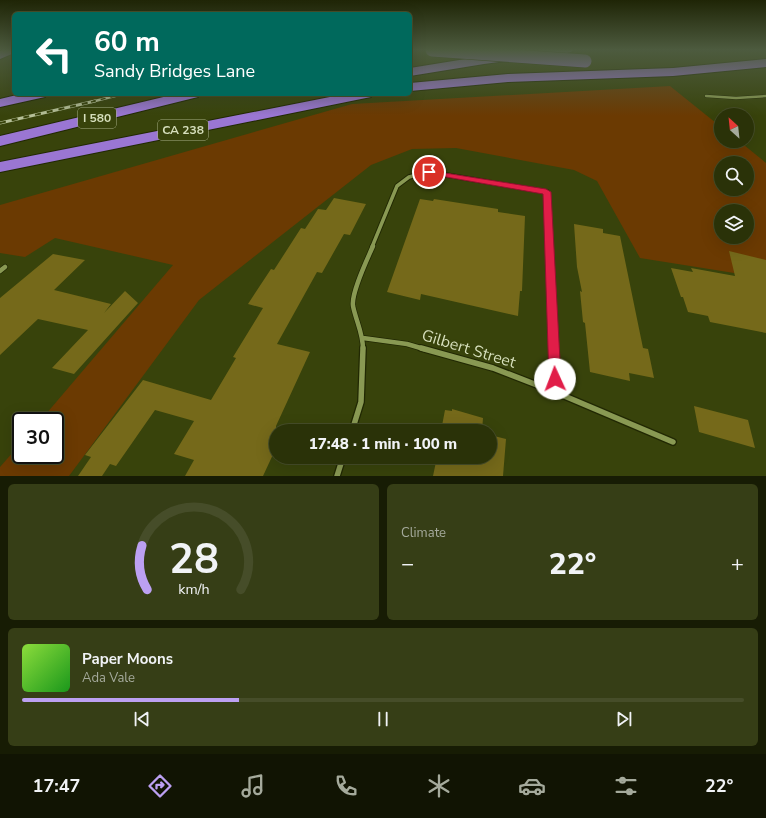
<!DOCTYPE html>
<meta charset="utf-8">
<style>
body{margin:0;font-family:"Nunito Sans",sans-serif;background:#363e16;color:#f1f3f6;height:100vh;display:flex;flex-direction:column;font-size:15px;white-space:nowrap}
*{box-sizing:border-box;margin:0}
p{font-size:13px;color:#a5aa9c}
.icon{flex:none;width:22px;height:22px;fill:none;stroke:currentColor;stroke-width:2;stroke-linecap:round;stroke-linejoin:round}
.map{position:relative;height:476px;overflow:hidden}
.sheet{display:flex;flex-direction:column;gap:8px;padding:8px;background:#171c04;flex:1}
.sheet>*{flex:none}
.top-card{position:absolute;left:12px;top:12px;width:400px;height:84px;border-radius:6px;box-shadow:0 4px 16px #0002,0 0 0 1px #464d29;background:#00695c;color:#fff;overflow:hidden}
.needle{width:26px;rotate:333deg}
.controls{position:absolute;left:714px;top:108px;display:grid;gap:8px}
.controls a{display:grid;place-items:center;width:40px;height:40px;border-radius:50%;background:#2a3208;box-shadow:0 4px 16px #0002,0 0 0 1px #464d29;font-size:20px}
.speed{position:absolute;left:12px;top:412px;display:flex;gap:8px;font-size:20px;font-weight:700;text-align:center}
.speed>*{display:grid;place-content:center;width:52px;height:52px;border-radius:50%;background:#2a3208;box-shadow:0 4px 16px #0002,0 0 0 1px #464d29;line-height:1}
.speed .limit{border:2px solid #111;border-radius:6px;background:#fff;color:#111}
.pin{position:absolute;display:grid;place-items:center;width:34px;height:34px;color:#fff;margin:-17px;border:2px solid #fff;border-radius:50%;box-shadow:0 1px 4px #0007}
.me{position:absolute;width:44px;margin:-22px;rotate:358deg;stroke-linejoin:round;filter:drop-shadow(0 0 3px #0008)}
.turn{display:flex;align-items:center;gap:14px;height:84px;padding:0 16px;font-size:18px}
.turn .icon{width:52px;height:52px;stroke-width:2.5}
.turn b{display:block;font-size:28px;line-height:34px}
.big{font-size:30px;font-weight:800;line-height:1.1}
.sheet .tile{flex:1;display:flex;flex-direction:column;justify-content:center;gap:6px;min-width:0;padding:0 14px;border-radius:6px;background:#363e16}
.sheet .dial{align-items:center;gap:0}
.dial svg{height:104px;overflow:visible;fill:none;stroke:#464d29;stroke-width:7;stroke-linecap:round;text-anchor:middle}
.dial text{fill:#f1f3f6;stroke:none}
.song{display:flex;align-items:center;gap:12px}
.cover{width:48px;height:48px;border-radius:6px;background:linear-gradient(135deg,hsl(90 70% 55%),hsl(120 70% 35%))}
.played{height:4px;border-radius:2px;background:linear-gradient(90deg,#bca0f2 30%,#464d29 30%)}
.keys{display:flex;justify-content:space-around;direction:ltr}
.heat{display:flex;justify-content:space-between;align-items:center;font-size:22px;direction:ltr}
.sheet .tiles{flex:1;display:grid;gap:8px;grid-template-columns:1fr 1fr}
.tile:last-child{grid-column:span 2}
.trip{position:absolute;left:269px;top:424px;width:228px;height:40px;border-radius:20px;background:#2a3208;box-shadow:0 4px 16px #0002,0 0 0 1px #464d29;font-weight:800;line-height:40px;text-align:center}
.tab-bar{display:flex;height:64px;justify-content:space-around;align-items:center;background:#111403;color:#a5aa9c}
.tab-bar .icon{width:28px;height:28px}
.tab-bar .current{color:#bca0f2}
.tab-bar b{font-size:18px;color:#f1f3f6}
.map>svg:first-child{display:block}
</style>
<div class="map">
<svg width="766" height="476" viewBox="0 0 766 476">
<rect width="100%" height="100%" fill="#38430b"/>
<path fill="#6b3a02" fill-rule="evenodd" d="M670,86L721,127V141H739L766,163V278L640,258L597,181L574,170L456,148L412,149L371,165L199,300L69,476H0V467L21,443V455H55V421H40L173,265L55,238L25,257L0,253V205L352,104ZM721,163H747V189H721ZM721,211H747V237H721Z"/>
<path fill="#75691a" d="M334,198L366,204L350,235L344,234L322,273L317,272L277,344L310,352L276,426V448L263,476H185L194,460L174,454L194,421L155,410L116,466L110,464L102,476H78L91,457L85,455L143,380L211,400L236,358L233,357L263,308L248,304L271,269L274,270L301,228L305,229L318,209L326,210Z
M420,199L433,201L434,199L498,209V212L525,216L522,291H520L518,316L421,294L420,300L387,292Z
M574,224L603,229V233L620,236L643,348L648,349L654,378L629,373L630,381L590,372L585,323L583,322L580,291L582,292L577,267Z
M729,251L766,260V333L710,322L708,316L688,312L683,297H681L671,268L693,272L691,268L735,276Z
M53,254L85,260L54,290L111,304L104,313L125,291L138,303L74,374L52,368L88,330L38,319L0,355V298Z
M694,406L748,420L755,448L699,432Z
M452,409L483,418L482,431H441L445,410L452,411Z
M490,435L506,439L503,476H433L437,457H490Z"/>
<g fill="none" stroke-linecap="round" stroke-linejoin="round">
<defs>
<path id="minor-far3" d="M706,96L736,98L766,96"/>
<path id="minor-far2" d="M372,247L397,186L409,177L429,172L547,192L549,247"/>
<path id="minor-far1" d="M549,246L553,349
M0,271L5,267
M363,338L407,344L424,349
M363,349C363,333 356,321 353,306C351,293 367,260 373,246"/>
<path id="minor" d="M421,348L493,368L555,392L673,442
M553,348L555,392
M352,431L361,402L363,348
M337,476L343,457"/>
<path id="motorway" d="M3,50H14V53L0,59V51Z
M542,50H573L571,52L567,53L484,64L410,76V68L484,56Z
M766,59V67L673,76L508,82L410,91V83L508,74L673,68Z
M21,94H47L45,97L0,107V99Z
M176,94H200L198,97L0,146V136Z
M345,94H373L371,97L366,98L0,172V162Z"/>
</defs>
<use href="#minor-far3" stroke="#212803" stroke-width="3.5"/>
<use href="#minor-far2" stroke="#212803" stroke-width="5.5"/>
<use href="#minor-far1" stroke="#212803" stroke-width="6"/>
<use href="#minor" stroke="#212803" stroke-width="8"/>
<use href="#motorway" stroke="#212803" stroke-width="2"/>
<use href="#minor-far3" stroke="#899953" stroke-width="2.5"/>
<use href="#minor-far2" stroke="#899953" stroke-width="3.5"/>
<use href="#minor-far1" stroke="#899953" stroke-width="4.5"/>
<use href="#minor" stroke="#899953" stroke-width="5.5"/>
<use href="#motorway" fill="#9a76d3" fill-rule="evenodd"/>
<defs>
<path id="rail-far1" d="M91,102L123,94"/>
<path id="rail" d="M0,123L95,101"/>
</defs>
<use href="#rail-far1" stroke="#b7c199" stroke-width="2.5"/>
<use href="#rail" stroke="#b7c199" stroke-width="3"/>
<use href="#rail-far1" stroke="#38430b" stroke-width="1.5" stroke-dasharray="5" stroke-linecap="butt"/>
<use href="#rail" stroke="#38430b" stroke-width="2" stroke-dasharray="6" stroke-linecap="butt"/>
<defs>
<path id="motorway-bridge" d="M432,50L585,61"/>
</defs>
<use href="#motorway-bridge" stroke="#212803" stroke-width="14" stroke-linecap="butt"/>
<use href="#motorway-bridge" stroke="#9a76d3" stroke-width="13"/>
</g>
<linearGradient id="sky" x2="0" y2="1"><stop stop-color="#1f2506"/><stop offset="0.43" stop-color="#4d5b3f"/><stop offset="1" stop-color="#4d5b3f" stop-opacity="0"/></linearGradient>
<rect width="766" height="116" fill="url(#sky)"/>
<path fill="#e11d48" stroke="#92132f" d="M426,170L546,189L551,192L561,379L559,383L555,385L551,383L549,379L543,194L429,174L425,172Z"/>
<g text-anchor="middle" stroke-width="4" stroke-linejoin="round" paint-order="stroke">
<g fill="#38430b" stroke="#a7b087" stroke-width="1">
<rect x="78" y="108" width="38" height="20" rx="3"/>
<rect x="158" y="120" width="50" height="20" rx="3"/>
</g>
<g font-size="12" font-weight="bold" fill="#d6dfbc">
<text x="97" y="122">I 580</text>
<text x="183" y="134">CA 238</text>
</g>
<g font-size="16" fill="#d6dfbc" stroke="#38430b">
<text transform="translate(469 348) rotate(17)" y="6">Gilbert Street</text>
</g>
</g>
</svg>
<div class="controls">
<a><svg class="needle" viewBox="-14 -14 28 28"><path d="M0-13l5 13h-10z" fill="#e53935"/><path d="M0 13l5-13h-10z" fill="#a5aa9c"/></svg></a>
<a><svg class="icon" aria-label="search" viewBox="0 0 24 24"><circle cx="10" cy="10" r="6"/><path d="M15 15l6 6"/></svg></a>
<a><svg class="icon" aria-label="layers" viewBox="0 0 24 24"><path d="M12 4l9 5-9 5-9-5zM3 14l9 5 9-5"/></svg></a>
</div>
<div class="speed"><div class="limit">30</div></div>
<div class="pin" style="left:429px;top:172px;background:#d93025"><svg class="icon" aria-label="arrive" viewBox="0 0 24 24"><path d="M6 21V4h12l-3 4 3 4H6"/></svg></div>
<svg class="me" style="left:555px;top:379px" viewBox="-20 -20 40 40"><circle r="19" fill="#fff"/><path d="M0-13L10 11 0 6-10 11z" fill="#e11d48"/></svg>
<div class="trip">17:48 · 1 min · 100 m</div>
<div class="top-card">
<div class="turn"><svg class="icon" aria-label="left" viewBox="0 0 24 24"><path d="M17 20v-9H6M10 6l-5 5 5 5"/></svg><div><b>60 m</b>Sandy Bridges Lane</div></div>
</div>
</div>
<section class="sheet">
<div class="tiles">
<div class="tile dial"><svg viewBox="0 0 100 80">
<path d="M14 69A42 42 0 1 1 86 69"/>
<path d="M14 69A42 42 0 0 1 10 35" stroke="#bca0f2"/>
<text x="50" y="56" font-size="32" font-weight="700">28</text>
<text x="50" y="72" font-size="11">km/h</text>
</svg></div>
<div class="tile"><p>Climate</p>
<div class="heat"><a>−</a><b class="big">22°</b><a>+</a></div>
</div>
<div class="tile">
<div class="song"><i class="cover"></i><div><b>Paper Moons</b><p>Ada Vale</p></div></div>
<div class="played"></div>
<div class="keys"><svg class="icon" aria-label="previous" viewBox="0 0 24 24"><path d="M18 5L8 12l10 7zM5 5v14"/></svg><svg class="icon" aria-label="pause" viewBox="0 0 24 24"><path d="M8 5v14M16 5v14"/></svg><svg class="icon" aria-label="next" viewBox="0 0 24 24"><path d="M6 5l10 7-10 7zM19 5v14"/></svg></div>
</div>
</div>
</section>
<nav class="tab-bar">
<b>17:47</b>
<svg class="icon current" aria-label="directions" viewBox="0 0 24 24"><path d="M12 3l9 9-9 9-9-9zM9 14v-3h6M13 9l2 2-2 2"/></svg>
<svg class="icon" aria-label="music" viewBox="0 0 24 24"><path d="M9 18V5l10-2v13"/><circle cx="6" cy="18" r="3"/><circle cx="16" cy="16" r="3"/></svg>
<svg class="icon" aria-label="phone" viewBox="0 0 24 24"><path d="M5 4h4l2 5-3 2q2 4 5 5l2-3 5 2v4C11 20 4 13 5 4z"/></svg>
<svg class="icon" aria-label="climate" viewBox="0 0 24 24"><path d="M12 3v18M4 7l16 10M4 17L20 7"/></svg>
<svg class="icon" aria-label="car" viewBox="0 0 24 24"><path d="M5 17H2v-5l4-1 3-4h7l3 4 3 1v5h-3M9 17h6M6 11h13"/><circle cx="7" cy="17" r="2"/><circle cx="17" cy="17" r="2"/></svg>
<svg class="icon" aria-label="filters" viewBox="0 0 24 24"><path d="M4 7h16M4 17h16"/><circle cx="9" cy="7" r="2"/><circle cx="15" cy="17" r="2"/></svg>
<b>22°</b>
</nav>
